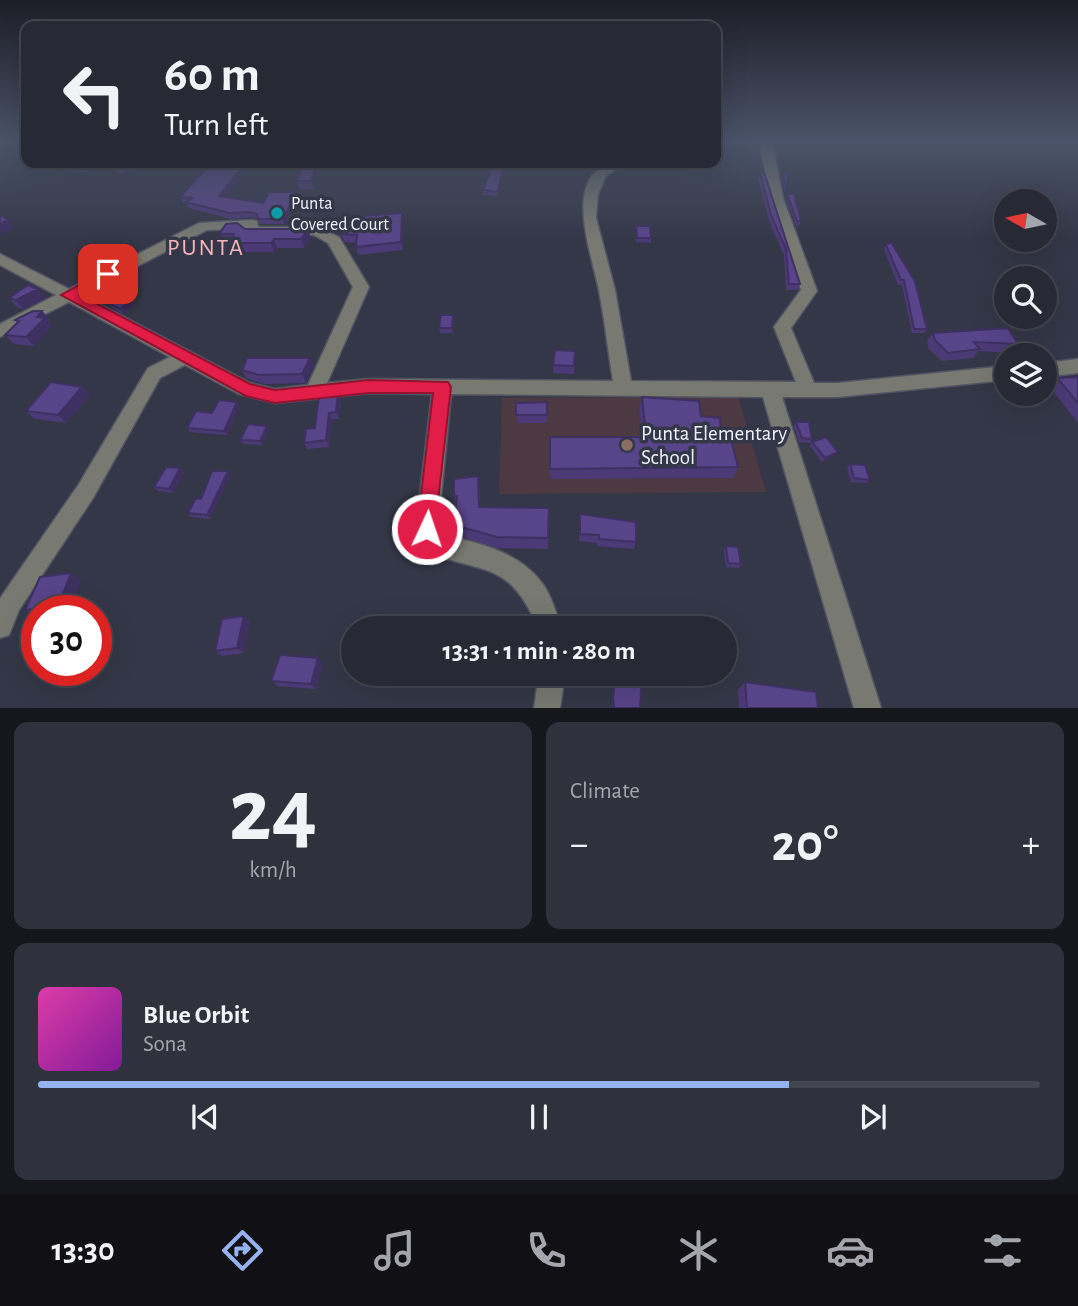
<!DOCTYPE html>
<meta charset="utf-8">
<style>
body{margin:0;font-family:"Alegreya Sans",sans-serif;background:#2f313d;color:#f1f3f6;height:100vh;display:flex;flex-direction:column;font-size:26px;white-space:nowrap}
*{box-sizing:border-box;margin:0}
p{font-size:23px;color:#a4a6ad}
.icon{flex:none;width:38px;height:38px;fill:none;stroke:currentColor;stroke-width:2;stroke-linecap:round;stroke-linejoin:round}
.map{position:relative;height:708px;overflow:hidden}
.sheet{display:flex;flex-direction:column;gap:14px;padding:14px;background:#15171d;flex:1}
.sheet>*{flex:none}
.guide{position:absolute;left:21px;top:21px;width:700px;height:147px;border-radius:14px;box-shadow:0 7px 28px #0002,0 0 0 2px #434550;background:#272935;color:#f1f3f6;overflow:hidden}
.needle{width:46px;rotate:279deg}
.controls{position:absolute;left:994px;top:189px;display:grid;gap:14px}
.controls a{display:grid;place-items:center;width:63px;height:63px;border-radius:50%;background:#272935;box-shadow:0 7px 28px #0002,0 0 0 2px #434550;font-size:35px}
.speed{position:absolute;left:21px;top:595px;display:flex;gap:14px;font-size:35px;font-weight:700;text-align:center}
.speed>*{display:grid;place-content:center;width:91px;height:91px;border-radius:50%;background:#272935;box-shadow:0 7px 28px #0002,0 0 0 2px #434550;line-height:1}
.speed .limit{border:10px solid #d22;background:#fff;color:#111}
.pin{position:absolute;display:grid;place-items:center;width:60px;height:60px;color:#fff;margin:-30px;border-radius:14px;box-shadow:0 4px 10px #0006}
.me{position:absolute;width:77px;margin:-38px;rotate:3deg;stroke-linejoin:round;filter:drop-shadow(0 0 5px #0008)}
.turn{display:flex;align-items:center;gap:24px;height:147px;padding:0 28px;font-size:32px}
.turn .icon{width:91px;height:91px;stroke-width:2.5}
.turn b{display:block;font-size:49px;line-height:60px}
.big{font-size:52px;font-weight:700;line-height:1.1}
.sheet .widget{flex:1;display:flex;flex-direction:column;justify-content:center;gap:10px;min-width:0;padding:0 24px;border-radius:14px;background:#2f313d}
.sheet .dial{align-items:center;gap:0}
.dial b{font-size:91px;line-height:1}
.song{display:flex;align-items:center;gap:21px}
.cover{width:84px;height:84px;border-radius:10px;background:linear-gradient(135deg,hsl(320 70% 55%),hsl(290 70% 35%))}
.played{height:7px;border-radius:4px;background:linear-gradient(90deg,#95b2f1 75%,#434550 75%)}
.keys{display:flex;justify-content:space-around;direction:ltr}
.heat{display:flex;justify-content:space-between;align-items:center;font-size:38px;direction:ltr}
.sheet .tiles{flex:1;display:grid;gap:14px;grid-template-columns:1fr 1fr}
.widget:last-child{grid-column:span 2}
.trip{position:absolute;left:341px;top:616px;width:396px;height:70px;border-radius:35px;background:#272935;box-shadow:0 7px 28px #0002,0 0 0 2px #434550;font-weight:700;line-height:70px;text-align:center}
.menu{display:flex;height:112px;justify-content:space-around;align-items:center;background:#101015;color:#a4a6ad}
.menu .icon{width:49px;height:49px}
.menu .active{color:#95b2f1}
.menu b{font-size:32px;color:#f1f3f6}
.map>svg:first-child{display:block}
</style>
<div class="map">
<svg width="1078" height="708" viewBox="0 0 1078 708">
<rect width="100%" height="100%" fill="#343747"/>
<path fill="#4c3942" d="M738,396L766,492L499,494L502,398Z"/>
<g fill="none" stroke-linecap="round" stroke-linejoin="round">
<defs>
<path id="minor" d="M760,141H772L783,198L817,291L791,328L814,383H838L1006,366V380L838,397H782L881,708H854L763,397L451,394L438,528L442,535C478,542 519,552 542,583C552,596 556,614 562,628H538C510,561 485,574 427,552L416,529L432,394L369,393L275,403L239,394L185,365L160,378L93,498L19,610L9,635L0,638V599L3,594L79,484L148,368L170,357L69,302L0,337V324L56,295L0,265V254L69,289L199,223L252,220L257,221L258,227H317L339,237L369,287L327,383L369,379L613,381C608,351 605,321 599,291C592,253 556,163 625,163L606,176L598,194L596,218L615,290L631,381L796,382L774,327L801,290L769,198ZM243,229L244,234L249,235H314L328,243L353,287L308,385L275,389L250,383L82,295L207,230Z
M1078,359V373L1045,377V363Z
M539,674H565L560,708H534Z"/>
</defs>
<use href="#minor" stroke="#525564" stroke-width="3"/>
<use href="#minor" fill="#787a71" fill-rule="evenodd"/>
</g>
<path fill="#4c3a76" d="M62,163H139L141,165L126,174L95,165L86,173L67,170Z
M211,163H267L265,164H251L225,197L263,203L299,198L285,224H260L258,219L253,217L231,219L189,208L186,203H183L180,197Z
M291,163H311L310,166L318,174L313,189L300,190L297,181L301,170H293Z
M493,163H504L498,196L483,195V190Z
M763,169L800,284L798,290H786L784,255L769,221L758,178Z
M783,173L786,189L785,194L782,177Z
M787,194L801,221L799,226L796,225L786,198Z
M402,213L403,221V250L358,255L356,247V243L345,242L341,235L339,227L363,224Z
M636,226L651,238V243L636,242Z
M245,229H308L311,238L304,248H277L274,252H232L228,243L229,242H223L219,234Z
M891,242L927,329L924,333H912L902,285H898L884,249L886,245Z
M38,289L45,298L23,309L17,307L9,298Z
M108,303L134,305L123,314L111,307Z
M42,311L50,320L48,322L52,326L34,346L14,344L5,335L18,323L15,320Z
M454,319L452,333H440L439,328Z
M933,333L1018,344L1011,353L978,351L973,358L942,361L929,349L927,341Z
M555,350L575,351L574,374L553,373Z
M314,366L306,383L264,384L246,378L242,370Z
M1078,377V423L1049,386L1057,378Z
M82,387L90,395L66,423L35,419L26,411Z
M338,394L341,401L339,419H332L329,447L307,449L304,443Z
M642,397L701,416L721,436L738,467L733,478L550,479L549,449L642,437L639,409Z
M237,402L240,406L227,435L190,432L187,428L212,413Z
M547,402V423H517L516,403Z
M796,422L812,439L810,443L799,442L794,426Z
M267,426L269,430L262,445L243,444L240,440Z
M812,442L836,456L822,462L810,446Z
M850,464L870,480L867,483L851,482L847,468Z
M180,468L184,472L173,493L158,491L154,487Z
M228,471L231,475L210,519L191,517L188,513Z
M480,488V507L549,508L548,549L498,548L456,535L454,525L456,507L454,496Z
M580,514L636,542L634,549L597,546V543L579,541Z
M726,546L741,564L739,568L726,567L724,550Z
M71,573L81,580L69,611H37V617L25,610Z
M244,616L250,622L244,653L222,656L215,651Z
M318,658L323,664L316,689L278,686L271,681Z
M621,674H642L640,708H612L613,685L615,680L621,682Z
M745,682L818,708H739L738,690Z"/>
<path fill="#3e3060" d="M84,163H93L95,165L86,173L81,165Z
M128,163H139L141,165L126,174L121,167Z
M245,163L251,164L222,201L219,196Z
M503,163H504L498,196V192Z
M316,165L318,174L313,189L311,181Z
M297,192L299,198L285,224L283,219Z
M402,213L403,221V250L401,242Z
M9,220L15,228L0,235V224Z
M308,229L311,238L304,248L301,239Z
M274,239L277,248L274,252L271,243Z
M38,289L45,298L23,309L16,300Z
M131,300L134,305L123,314L120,309Z
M42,311L50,320L48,322L52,326L34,346L26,337L37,317Z
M310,358L314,366L306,383L302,374Z
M82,387L90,395L66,423L58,415Z
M338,394L341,401L339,419L336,412Z
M237,402L240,406L227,435L224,431Z
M329,413L332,419L329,447L326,440Z
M267,426L269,430L262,445L260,441Z
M838,452L836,456L822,462L825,458Z
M180,468L184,472L173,493L169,489Z
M228,471L231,475L210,519L207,515Z
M71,573L81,580L69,611H66L58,606Z
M244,616L250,622L244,653L237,648Z
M318,658L323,664L316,689L311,684Z
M460,674H474L461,677Z"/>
<path fill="#584489" stroke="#3e3060" stroke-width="2" d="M62,163H84L81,165Z
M107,163H128L121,167Z
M211,163H245L219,196L263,203L269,192H297L283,219H258L257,214L250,212L229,213L186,202L192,198L180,197Z
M493,163H503L498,192L483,190Z
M316,165L311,181H297L303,166Z
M763,169L800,284H789L786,249L771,215L760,173H764Z
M783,173L788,174L786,189Z
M787,194H794L801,221H797Z
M402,213L401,242L356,247L357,235L342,234L339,227L342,222L363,224L364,216Z
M0,215L9,220L0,224Z
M237,223L245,229H308L301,239H274L271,243H228L234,234H219L226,224Z
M636,226H650L651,238H637Z
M891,242L915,281L927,329H914L904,280H901L886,245Z
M28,285L38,289L16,300L9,298Z
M117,296L131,300L120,309L108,303Z
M33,311H42L37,317L45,318L26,337L5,335L19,321L15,320Z
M441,315H453L452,328H439Z
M1008,328L1018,344L974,342L980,349L948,353L935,340L933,333Z
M555,350L575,351L574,366L553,365Z
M247,358H310L302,374L259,375L242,370Z
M1078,377V403L1057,378Z
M51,382L82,387L58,415L26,411Z
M338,394L336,412L329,413L326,440L304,443L306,429L315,428L319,396Z
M642,397L699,401L701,416L720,418L721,436H730L738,467L550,469V437H646Z
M219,400L237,402L224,431L187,428L196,411L212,413Z
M547,402V415H516V403Z
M796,422H809L812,439L802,438Z
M248,424L267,426L260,441L240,440Z
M826,437L838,452L825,458L812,442Z
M850,464L865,465L870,480L854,478Z
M166,467L180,468L169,489L154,487Z
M212,471H228L207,515L188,513L196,498L201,499Z
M478,476L479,507L549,508L548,538L497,537L454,525L457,496H454V479Z
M580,514L636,522V542L599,539V535L580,534Z
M726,546L738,547L741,564L728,563Z
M71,573L58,606L25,610L40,577Z
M244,616L237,648L215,651L222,619Z
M280,655L318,658L311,684L271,681Z
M623,674H642L640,708H614L613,698L615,680L622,682Z
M745,682L816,692L818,708H747Z"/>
<linearGradient id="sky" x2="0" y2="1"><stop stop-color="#1d1e27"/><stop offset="0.59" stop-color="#4a5369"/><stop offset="1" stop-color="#4a5369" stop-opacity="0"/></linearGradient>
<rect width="1078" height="240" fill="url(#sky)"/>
<path fill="#e11d48" stroke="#92132f" stroke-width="2" d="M108,269L115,274L113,277L80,295L250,384L275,390L369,380L448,382L451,387L434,536L427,539L420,536L417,529L433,393H369L275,403L246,396L61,295Z"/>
<circle fill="#0f9aa8" stroke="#343747" stroke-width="2.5" cx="277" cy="213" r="7"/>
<circle fill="#8d6e63" stroke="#343747" stroke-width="2.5" cx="627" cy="445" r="7"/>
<g text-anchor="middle" stroke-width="7" stroke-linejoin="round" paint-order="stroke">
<g font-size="18" fill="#eef0fb" stroke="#343747" text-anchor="start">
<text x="291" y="209">Punta<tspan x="291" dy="21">Covered Court</tspan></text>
</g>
<g font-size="21" fill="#eef0fb" stroke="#343747" text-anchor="start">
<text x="641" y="440">Punta Elementary<tspan x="641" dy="24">School</tspan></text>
</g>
<g font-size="24" letter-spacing="2" fill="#f8b4bb" stroke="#343747">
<text x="206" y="255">PUNTA</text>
</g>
</g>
</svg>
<div class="controls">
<a><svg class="needle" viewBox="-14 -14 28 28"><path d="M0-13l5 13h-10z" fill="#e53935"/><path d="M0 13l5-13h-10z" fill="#a4a6ad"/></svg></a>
<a><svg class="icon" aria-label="search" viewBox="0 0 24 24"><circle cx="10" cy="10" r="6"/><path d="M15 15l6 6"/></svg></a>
<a><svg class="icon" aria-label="layers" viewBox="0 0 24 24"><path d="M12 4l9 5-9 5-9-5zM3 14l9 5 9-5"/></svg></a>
</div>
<div class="speed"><div class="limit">30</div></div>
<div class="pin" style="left:108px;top:274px;background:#d93025"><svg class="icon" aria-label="arrive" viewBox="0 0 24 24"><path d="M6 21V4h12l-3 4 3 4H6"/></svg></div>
<svg class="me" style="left:427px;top:529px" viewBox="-20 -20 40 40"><circle r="17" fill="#e11d48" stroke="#fff" stroke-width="3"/><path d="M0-11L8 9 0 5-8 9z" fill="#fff"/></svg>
<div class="trip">13:31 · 1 min · 280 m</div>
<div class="guide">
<div class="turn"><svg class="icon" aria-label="left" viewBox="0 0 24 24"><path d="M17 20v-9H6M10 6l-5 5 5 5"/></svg><div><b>60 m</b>Turn left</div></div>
</div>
</div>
<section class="sheet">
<div class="tiles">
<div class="widget dial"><b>24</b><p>km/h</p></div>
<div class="widget"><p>Climate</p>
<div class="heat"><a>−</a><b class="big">20°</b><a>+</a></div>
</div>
<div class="widget">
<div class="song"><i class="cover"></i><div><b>Blue Orbit</b><p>Sona</p></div></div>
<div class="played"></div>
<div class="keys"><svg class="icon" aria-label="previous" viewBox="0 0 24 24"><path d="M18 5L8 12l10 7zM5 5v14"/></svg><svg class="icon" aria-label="pause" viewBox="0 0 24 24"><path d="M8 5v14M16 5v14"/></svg><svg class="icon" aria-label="next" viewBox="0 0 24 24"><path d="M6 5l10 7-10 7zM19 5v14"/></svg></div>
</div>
</div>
</section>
<nav class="menu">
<b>13:30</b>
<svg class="icon active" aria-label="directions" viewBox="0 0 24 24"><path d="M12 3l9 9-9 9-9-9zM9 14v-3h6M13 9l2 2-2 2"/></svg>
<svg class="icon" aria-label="music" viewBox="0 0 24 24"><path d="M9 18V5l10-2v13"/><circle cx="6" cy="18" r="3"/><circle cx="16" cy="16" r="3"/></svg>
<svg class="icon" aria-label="phone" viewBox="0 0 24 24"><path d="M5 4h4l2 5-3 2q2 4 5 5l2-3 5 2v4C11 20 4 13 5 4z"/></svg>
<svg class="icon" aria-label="climate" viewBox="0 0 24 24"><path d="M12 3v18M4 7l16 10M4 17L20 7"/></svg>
<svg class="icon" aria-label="car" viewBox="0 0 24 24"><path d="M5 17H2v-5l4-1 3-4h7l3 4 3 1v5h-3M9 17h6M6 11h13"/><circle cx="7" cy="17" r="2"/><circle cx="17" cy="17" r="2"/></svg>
<svg class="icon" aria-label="filters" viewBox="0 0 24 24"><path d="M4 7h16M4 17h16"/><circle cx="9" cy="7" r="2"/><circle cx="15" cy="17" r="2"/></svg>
</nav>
